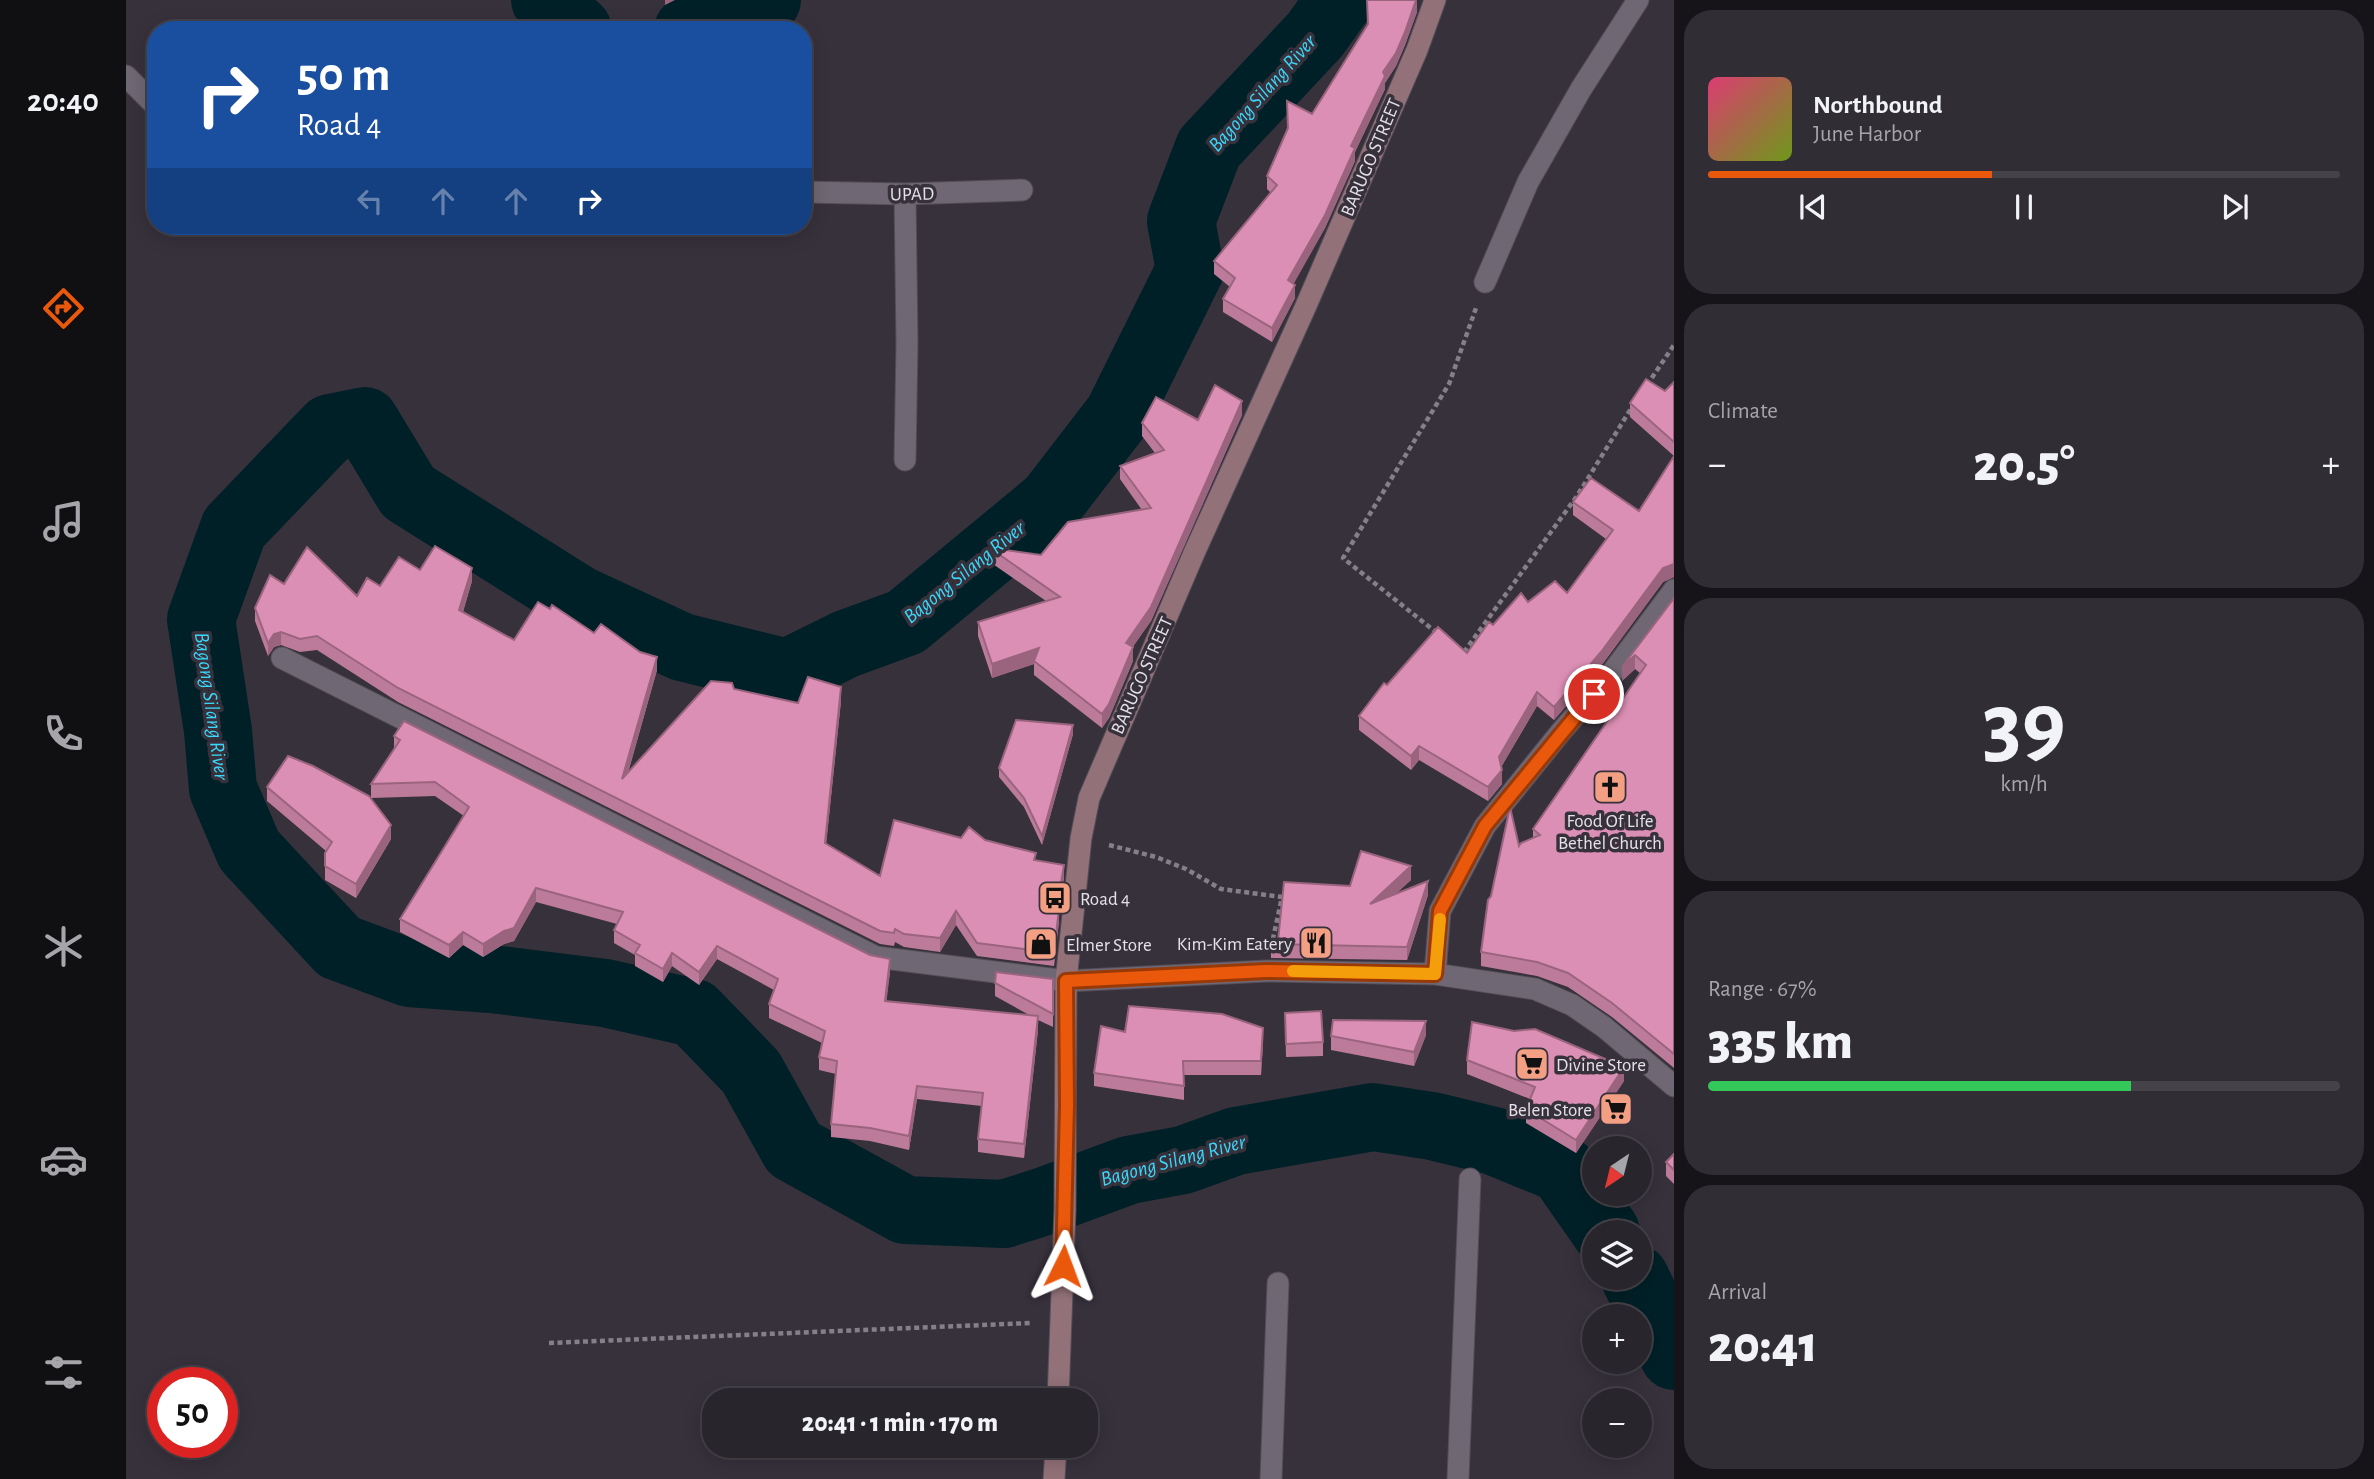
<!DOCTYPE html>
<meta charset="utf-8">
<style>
body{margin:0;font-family:"Alegreya Sans",sans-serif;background:#312d35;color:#f1f3f6;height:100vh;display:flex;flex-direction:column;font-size:26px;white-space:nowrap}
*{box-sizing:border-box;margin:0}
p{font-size:23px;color:#a5a5aa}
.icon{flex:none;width:38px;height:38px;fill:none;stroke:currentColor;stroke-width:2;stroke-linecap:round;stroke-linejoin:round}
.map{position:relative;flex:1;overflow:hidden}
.details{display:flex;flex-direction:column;gap:10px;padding:10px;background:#171419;width:700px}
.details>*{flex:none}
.hud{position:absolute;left:21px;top:21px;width:665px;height:214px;border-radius:28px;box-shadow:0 4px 18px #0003,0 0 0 2px #454249;background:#1a4fa0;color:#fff;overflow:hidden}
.needle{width:46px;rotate:215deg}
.tools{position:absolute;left:1456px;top:1136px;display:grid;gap:14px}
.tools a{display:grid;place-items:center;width:70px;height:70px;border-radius:50%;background:#29252d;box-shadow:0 4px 18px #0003,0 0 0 2px #454249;font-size:35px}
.speed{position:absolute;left:21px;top:1367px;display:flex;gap:14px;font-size:35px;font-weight:700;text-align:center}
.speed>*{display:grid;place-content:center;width:91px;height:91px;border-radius:50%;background:#29252d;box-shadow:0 4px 18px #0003,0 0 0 2px #454249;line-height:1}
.speed .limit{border:10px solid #d22;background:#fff;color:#111}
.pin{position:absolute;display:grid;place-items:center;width:60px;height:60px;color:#fff;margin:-30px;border:4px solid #fff;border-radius:50%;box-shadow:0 2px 7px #0007}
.me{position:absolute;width:77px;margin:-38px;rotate:3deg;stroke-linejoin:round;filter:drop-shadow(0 0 5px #0008)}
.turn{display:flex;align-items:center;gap:24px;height:147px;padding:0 35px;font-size:32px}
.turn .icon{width:91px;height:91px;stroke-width:2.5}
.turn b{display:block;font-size:49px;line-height:60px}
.lanes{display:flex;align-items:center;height:66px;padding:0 35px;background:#0003;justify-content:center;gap:35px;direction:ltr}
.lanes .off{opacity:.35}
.big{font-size:52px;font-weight:800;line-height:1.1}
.details .card{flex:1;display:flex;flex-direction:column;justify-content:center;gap:10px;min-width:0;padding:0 24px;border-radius:28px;background:#312d35}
.details .dial{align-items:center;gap:0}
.dial b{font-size:91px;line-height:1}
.song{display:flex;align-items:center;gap:21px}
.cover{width:84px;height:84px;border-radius:10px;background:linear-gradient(135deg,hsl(340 70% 55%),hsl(80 70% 35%))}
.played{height:7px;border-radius:4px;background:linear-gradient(90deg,#ea580c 45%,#454249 45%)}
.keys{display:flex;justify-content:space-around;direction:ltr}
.heat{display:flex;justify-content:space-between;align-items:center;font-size:38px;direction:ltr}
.charge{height:10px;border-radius:5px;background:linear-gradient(90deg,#34c759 67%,#454249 0)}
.trip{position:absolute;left:576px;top:1388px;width:396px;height:70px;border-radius:28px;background:#29252d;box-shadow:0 4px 18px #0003,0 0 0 2px #454249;font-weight:800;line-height:70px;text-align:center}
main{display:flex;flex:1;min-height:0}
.tab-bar{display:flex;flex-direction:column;width:126px;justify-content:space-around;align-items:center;background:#100f12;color:#a5a5aa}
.tab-bar .icon{width:49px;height:49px}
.tab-bar .current{color:#ea580c}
.tab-bar b{font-size:32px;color:#f1f3f6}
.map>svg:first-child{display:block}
</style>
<main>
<nav class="tab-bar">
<b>20:40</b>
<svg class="icon current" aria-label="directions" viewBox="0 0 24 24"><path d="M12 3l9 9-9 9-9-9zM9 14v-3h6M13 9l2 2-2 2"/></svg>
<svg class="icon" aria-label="music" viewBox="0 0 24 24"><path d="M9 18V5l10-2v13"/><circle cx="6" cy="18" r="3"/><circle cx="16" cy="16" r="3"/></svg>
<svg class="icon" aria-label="phone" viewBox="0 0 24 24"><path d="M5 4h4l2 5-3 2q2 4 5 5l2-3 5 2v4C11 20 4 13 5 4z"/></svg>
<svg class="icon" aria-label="climate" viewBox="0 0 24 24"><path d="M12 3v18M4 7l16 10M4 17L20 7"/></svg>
<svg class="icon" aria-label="car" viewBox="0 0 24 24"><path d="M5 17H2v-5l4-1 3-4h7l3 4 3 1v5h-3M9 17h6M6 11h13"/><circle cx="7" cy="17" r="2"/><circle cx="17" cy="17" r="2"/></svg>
<svg class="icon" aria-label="filters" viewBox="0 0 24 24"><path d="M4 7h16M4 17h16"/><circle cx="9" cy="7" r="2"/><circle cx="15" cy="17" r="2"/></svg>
</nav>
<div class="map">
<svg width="1548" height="1479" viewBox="0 0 1548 1479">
<rect width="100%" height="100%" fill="#37313c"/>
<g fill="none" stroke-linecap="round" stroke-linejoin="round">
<path stroke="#002027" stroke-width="68" d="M419,0L452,30
M1214,0L1189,35L1083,148L1055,221L1064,270L992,415L925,502L780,622L720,644L661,673L556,647L452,599L282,492L239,421L204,428L108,528L75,619L92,731L97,789L123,850L213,947L283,973L365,979L479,993L568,1013L625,1072L668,1149L779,1210L878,1214L919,1201L1003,1170L1057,1160L1110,1141L1247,1117L1306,1126L1368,1141L1436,1169L1480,1232
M562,30L641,0
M1509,1278L1548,1356"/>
<defs>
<path id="street" d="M0,76L30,106
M677,192L779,194L896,190
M779,194L781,343L779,460
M1359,282L1402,182L1455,89L1512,0
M156,658L750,957L940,981L1141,971L1309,974L1409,989L1446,1005L1478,1027L1548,1086
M1309,974L1314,911L1359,826L1434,733L1485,674L1548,590
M1145,1479L1152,1283
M1332,1479L1344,1179"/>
<path id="secondary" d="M932,1400L939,1210L940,981L955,838L963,798L1069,551L1179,308L1291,50L1309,0
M928,1479L930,1446"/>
</defs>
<use href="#street" stroke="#524d56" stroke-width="23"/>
<use href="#secondary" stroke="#524d56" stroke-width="23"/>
<path stroke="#847f88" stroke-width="4.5" stroke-dasharray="5 3.5" stroke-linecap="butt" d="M1521,385L1548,345
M1311,633L1217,558L1323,384L1350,308
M1338,652L1451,496L1506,407
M983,845L1030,857L1060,869L1095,889L1156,897L1146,943
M423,1343L905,1323"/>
<use href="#street" stroke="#6f6874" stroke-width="21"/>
<use href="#secondary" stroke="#927178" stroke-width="21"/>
</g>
<path fill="#bd7b9b" d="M1241,0L1291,12L1279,45L1270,66L1259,83V89L1229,152V161L1199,228L1167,284L1169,298L1146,342L1097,312V299L1104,287L1088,274V261L1145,193L1141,189V176L1186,114L1242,25Z
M1548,382V577L1537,582L1475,666L1428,720L1411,706L1375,767L1376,784L1362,801L1293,760L1285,770L1233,730V716L1261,685L1341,653L1367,625L1402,602L1441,593L1480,539L1447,515V502L1513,511L1548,456L1504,417V403L1539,391Z
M1116,415L1025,621L1006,647L1007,661L983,718L976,728L908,675V664L866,678L852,636V622L920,601L864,562V548L915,555L1016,510L994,479V466L1029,453L1016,436V423L1072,420Z
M294,570L346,581L337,612L388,640L468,633L531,670L502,773L608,689L672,703L715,701L700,844L754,876L835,838L859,840L910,860L938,878L933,908V921L928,966L851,956L830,925L814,952L778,947L769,942L768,946L754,944L272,702L191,650L174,652L155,645L148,647L142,656L129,621V608L158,584L231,596Z
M1548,598V1068L1486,1017L1442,987L1411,976L1355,966V952L1365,896L1393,846L1407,838V829L1514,673L1509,669L1496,681V667Z
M947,734L916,845L898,807L873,777V768Z
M268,736L764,972L760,1001L905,1016L869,996V983L927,979V1027L912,1020V1030L898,1158L852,1152V1139L856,1106L791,1099L783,1150L744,1141L705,1137V1124L710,1074L693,1070V1057L696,1043L643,1018V1004L648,990L591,959L573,985L546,966L537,982L509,966V955L488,943V930L491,924L410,902L388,941L378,944L357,957L337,945L323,958L274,932V919L338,816L309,796L245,798V784L268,749Z
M141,787L265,839L230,898L199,880V853L200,851L141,801Z
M1285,880L1269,894L1302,895L1281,960L1145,958V944L1152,941L1224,886Z
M1159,1013L1197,1042V1056L1160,1057Z
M1388,1031L1498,1081L1450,1153L1400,1123V1109L1404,1099L1341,1074V1060Z
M999,1032L1137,1041L1135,1075H1058V1100L968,1086V1073Z
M1300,1035L1288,1066L1205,1050V1036Z
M1548,1154V1184L1540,1176V1162Z"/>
<path fill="#9a647e" d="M539,0H549L539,5Z
M1291,0V12L1279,45L1270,66L1259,83V89L1229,152V161L1199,228L1162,294V280L1225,146Z
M1169,285V298L1146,342V328Z
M1116,401V415L1025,621L1000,657V643Z
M1548,564V577L1537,582L1475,666L1428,720V707L1537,568Z
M346,568V581L333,624V610Z
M155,632V645L148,647L142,656V643L148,634Z
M1007,647V661L983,718L976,728V714Z
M913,648L908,664L866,678V664Z
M1509,655V669L1496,681V667Z
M531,657V670L496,793V779Z
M715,687V701L699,856V843Z
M1411,692V706L1373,771V757Z
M947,725V734L916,845V836Z
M1293,746V760L1285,770V756Z
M1376,770V784L1362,801V787Z
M265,825V839L230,898V884Z
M938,865V878L933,908V921L928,966L931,907Z
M1285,866V880L1244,918V904Z
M1302,881V895L1281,960V947Z
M410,888V902L388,941L378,944L357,957V944Z
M830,911V925L814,952V938Z
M337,932V945L323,958V945Z
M591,946V959L573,985V972Z
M546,953V966L537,982V969Z
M764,959V972L759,1015V1001Z
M912,1016V1030L898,1158V1144Z
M1300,1021V1035L1288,1066V1052Z
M1137,1028V1041L1135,1075V1061Z
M1498,1067V1081L1450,1153V1140Z
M791,1086V1099L783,1150V1136Z"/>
<path fill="#dc8fb4" stroke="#9a647e" stroke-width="2" d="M1241,0H1290L1279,32L1270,53L1257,72L1259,76L1225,146L1229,148L1199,215L1162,280L1169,285L1146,328L1097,299L1109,278L1088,261L1151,185L1141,176L1162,128L1161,101L1186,114L1242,24Z
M1520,379L1539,391L1548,382V442L1504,403Z
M1089,385L1116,401L1025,607L1000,643L1007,647L983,704L976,714L908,661L913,648L866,664L852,622L934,597L864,548L915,555L942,522L1025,508L994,466L1038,450L1016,423L1030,397L1072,420Z
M1548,456V564L1537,568L1475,652L1428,707L1411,692L1373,757L1376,770L1362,787L1293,746L1285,756L1233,716L1258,683L1261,685L1312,627L1341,653L1363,622L1367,625L1395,593L1402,602L1429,581L1441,593L1487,530L1447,502L1465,478L1513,511Z
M309,546L346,568L333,610L388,640L412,602L424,609L426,605L468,633L475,624L514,652L531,657L496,779L585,681L606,683L608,689L672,703L682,677L715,687L699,843L754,876L768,820L835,838L843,827L859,840L910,853L908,860L938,865L931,907L933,908L928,953L851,943L830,911L814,938L778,934L769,929L768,933L754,931L272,688L191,636L174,639L155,632L148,634L142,643L129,608L144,575L158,584L181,547L231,596L241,578L254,586L273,557L294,570Z
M1548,598V1054L1486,1003L1442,973L1411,962L1355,952L1362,900L1365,896L1384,807L1393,846L1395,843L1414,835L1407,829L1520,665L1509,655L1496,667Z
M890,720L947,725L916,836L898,798L873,768Z
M278,721L744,955L764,959L759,1001L912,1016L898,1144L852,1139L857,1093L791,1086L783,1136L744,1128L705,1124L711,1061L693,1057L699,1031L643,1004L652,979L591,946L573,972L546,953L537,969L509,953L514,945L488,930L497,912L410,888L388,928L378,931L357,944L337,932L323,945L274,919L343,807L309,782L245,784L274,740L268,736Z
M162,756L187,766L243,796L265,825L230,884L199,866V853L206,842L141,787Z
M1235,851L1285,866L1244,904L1302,881L1281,947L1145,944L1152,941L1158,882L1224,886Z
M870,972L927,979V1014L869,983Z
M1003,1006L1096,1014L1137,1028L1135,1061H1057L1058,1086L968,1073L975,1026L999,1032Z
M1195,1011L1197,1042L1160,1044L1159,1013Z
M1207,1020L1300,1021L1288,1052L1205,1036Z
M1346,1022L1388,1031L1409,1029L1498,1067L1450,1140L1400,1109L1409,1087L1341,1060Z
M1548,1154V1170L1540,1162Z"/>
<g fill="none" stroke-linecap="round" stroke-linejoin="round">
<defs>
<path id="route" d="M937,1266L941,1105L940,981L1140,971L1309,974L1314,911L1359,826L1468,694"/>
</defs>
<use href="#route" stroke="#983908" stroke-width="18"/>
<use href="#route" stroke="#ea580c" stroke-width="12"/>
<path stroke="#f59e0b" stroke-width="12" d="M1167,971L1309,974L1314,919"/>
</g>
<defs>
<symbol id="church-square" viewBox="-11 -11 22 22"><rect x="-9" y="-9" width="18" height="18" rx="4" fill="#f39f84" stroke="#37313c"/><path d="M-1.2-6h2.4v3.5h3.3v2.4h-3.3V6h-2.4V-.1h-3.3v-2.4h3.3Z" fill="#111"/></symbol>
<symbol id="bus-square" viewBox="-11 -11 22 22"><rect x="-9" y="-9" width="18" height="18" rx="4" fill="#f39f84" stroke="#37313c"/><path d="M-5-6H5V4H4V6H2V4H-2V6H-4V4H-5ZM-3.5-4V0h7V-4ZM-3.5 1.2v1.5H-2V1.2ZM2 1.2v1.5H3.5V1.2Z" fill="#111"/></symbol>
<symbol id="restaurant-square" viewBox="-11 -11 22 22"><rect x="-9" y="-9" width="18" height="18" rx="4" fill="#f39f84" stroke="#37313c"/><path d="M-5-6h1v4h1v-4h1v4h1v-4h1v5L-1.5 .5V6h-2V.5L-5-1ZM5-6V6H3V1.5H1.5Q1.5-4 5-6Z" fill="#111"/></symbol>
<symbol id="shop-square" viewBox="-11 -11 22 22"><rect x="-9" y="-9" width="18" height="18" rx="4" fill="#f39f84" stroke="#37313c"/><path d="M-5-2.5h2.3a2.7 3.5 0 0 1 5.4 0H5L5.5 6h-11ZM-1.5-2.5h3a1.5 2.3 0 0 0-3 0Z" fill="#111"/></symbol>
<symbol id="supermarket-square" viewBox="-11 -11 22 22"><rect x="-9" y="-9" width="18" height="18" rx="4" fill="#f39f84" stroke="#37313c"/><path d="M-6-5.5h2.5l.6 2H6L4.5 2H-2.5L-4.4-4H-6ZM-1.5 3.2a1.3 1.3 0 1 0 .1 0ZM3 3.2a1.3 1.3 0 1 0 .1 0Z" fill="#111"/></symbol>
</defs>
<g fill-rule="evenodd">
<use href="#church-square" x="1465" y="768" width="38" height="38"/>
<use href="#bus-square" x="910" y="879" width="38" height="38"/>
<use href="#restaurant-square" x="1171" y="924" width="38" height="38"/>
<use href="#shop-square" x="896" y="925" width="38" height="38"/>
<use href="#supermarket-square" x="1387" y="1045" width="38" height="38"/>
<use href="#supermarket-square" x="1471" y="1090" width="38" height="38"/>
</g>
<g text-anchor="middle" stroke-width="7" stroke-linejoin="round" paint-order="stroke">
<g font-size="19" fill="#e5e1e8" stroke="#37313c">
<text transform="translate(1244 157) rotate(-67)" y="7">BARUGO STREET</text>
<text transform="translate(786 193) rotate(-1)" y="7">UPAD</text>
<text transform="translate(1015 675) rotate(-66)" y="7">BARUGO STREET</text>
</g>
<g font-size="19" fill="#e5e1e8" stroke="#37313c" text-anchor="start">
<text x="1484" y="827" text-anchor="middle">Food Of Life<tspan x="1484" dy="22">Bethel Church</tspan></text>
<text x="954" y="905">Road 4</text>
<text x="1166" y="950" text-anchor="end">Kim-Kim Eatery</text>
<text x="940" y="951">Elmer Store</text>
<text x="1430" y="1071">Divine Store</text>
<text x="1466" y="1116" text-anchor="end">Belen Store</text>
</g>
<g font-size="21" font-style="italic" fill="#39d7fa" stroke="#37313c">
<text transform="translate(1136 93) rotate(-48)" y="7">Bagong Silang River</text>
<text transform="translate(838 572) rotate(-39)" y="7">Bagong Silang River</text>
<text transform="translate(86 706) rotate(82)" y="7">Bagong Silang River</text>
<text transform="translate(1047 1160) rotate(-15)" y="7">Bagong Silang River</text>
</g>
</g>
</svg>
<div class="tools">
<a><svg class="needle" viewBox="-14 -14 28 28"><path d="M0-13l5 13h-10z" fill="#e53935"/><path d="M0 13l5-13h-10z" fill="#a5a5aa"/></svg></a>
<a><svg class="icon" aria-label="layers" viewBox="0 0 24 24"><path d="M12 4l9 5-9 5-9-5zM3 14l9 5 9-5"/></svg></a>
<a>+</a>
<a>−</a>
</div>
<div class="speed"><div class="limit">50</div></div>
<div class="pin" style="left:1468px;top:694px;background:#d93025"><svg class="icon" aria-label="arrive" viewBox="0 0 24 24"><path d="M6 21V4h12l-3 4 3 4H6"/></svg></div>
<svg class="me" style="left:937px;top:1266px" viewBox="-20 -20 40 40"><path d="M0-17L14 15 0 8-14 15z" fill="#ea580c" stroke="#fff" stroke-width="4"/></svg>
<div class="trip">20:41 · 1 min · 170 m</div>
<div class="hud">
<div class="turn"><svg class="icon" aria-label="right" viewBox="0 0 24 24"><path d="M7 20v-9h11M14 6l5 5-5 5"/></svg><div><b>50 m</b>Road 4</div></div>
<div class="lanes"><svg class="icon off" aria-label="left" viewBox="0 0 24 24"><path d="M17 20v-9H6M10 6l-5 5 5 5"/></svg><svg class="icon off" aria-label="ahead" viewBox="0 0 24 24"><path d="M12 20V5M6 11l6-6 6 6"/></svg><svg class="icon off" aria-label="ahead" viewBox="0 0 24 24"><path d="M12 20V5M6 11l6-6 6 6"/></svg><svg class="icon" aria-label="right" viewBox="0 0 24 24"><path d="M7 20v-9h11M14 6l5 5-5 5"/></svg></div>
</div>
</div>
<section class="details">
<div class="card">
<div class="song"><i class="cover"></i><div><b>Northbound</b><p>June Harbor</p></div></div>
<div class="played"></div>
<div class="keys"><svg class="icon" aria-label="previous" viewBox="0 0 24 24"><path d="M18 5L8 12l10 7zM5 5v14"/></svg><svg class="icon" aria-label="pause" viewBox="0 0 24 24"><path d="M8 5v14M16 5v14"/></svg><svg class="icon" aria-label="next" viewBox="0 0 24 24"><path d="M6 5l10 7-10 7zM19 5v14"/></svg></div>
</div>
<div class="card"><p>Climate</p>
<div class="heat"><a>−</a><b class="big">20.5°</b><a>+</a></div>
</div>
<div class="card dial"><b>39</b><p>km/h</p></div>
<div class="card"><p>Range · 67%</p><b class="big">335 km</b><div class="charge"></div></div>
<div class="card"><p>Arrival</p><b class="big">20:41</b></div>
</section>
</main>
